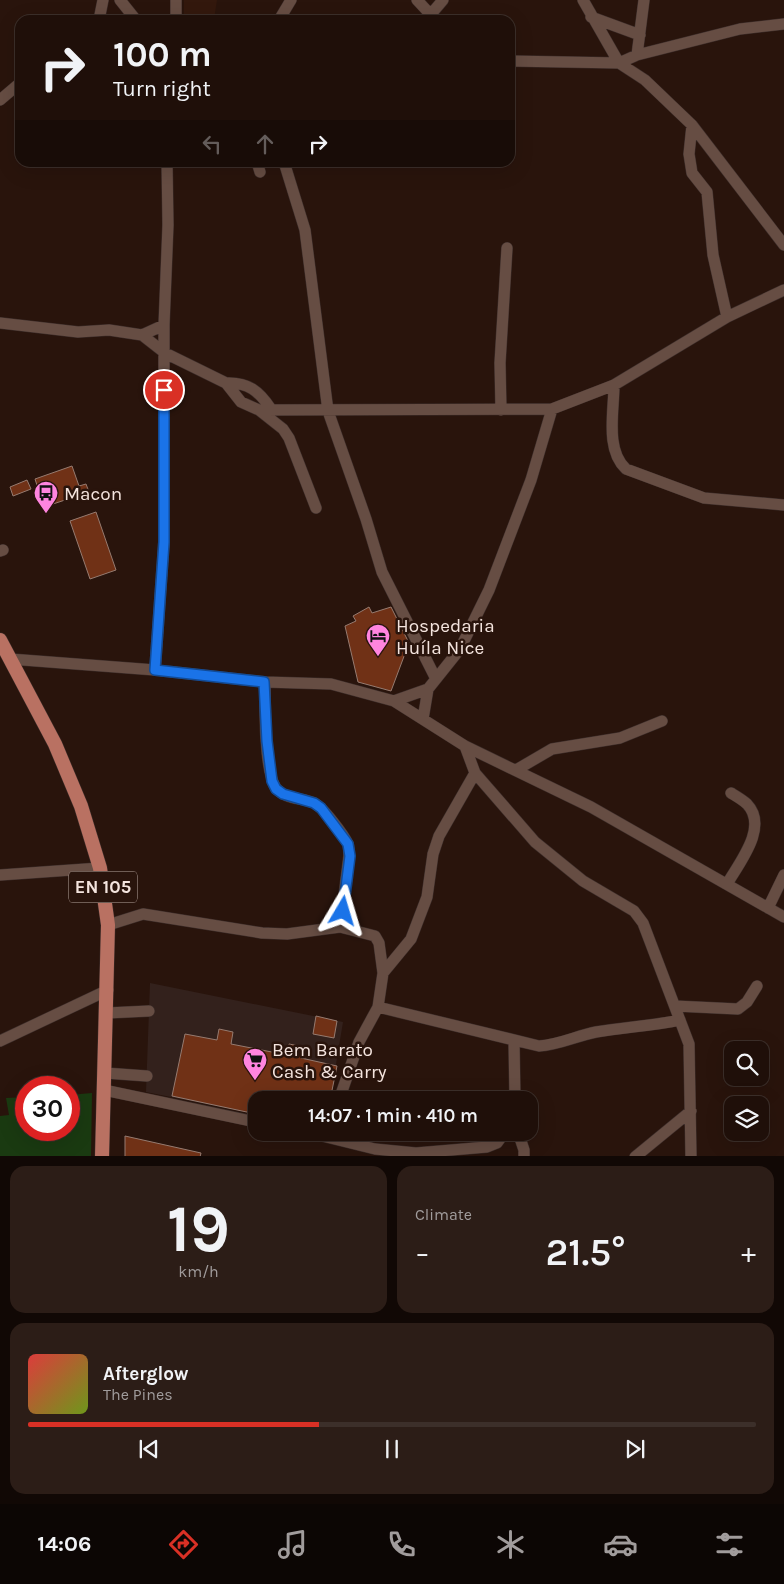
<!DOCTYPE html>
<meta charset="utf-8">
<style>
body{margin:0;font-family:Karla,sans-serif;background:#2c1d17;color:#f1f3f6;height:100vh;display:flex;flex-direction:column;font-size:19px;white-space:nowrap}
*{box-sizing:border-box;margin:0}
p{font-size:16px;color:#a19c9c}
.icon{flex:none;width:28px;height:28px;fill:none;stroke:currentColor;stroke-width:2;stroke-linecap:round;stroke-linejoin:round}
.map{position:relative;height:1156px;overflow:hidden}
.side{display:flex;flex-direction:column;gap:10px;padding:10px;background:#110805;flex:1}
.side>*{flex:none}
.hud{position:absolute;left:15px;top:15px;width:500px;height:152px;border-radius:15px;box-shadow:0 5px 20px #0002,0 0 0 1px #3c2f2a;background:#1f0f09;color:#f1f3f6;overflow:hidden}
.tools{position:absolute;left:724px;top:1041px;display:grid;gap:10px}
.tools a{display:grid;place-items:center;width:45px;height:45px;border-radius:10px;background:#1f0f09;box-shadow:0 5px 20px #0002,0 0 0 1px #3c2f2a;font-size:25px}
.speed{position:absolute;left:15px;top:1076px;display:flex;gap:10px;font-size:25px;font-weight:700;text-align:center}
.speed>*{display:grid;place-content:center;width:65px;height:65px;border-radius:50%;background:#1f0f09;box-shadow:0 5px 20px #0002,0 0 0 1px #3c2f2a;line-height:1}
.speed .limit{border:8px solid #d22;background:#fff;color:#111}
.pin{position:absolute;display:grid;place-items:center;width:42px;height:42px;color:#fff;margin:-21px;border:2px solid #fff;border-radius:50%;box-shadow:0 1px 5px #0007}
.me{position:absolute;width:55px;margin:-28px;rotate:7deg;stroke-linejoin:round;filter:drop-shadow(0 0 4px #0008)}
.turn{display:flex;align-items:center;gap:18px;height:105px;padding:0 15px;font-size:22px}
.turn .icon{width:65px;height:65px;stroke-width:2.5}
.turn b{display:block;font-size:35px;line-height:42px}
.lanes{display:flex;align-items:center;height:48px;padding:0 15px;background:#0003;justify-content:center;gap:25px;direction:ltr}
.lanes .off{opacity:.35}
.big{font-size:38px;font-weight:600;line-height:1.1}
.side .widget{flex:1;display:flex;flex-direction:column;justify-content:center;gap:8px;min-width:0;padding:0 18px;border-radius:15px;background:#2c1d17}
.side .dial{align-items:center;gap:0}
.dial b{font-size:65px;line-height:1}
.song{display:flex;align-items:center;gap:15px}
.cover{width:60px;height:60px;border-radius:8px;background:linear-gradient(135deg,hsl(0 70% 55%),hsl(80 70% 35%))}
.played{height:5px;border-radius:2px;background:linear-gradient(90deg,#d93025 40%,#3c2f2a 40%)}
.keys{display:flex;justify-content:space-around;direction:ltr}
.heat{display:flex;justify-content:space-between;align-items:center;font-size:28px;direction:ltr}
.side .tiles{flex:1;display:grid;gap:10px;grid-template-columns:1fr 1fr}
.widget:last-child{grid-column:span 2}
.trip{position:absolute;left:248px;top:1091px;width:290px;height:50px;border-radius:15px;background:#1f0f09;box-shadow:0 5px 20px #0002,0 0 0 1px #3c2f2a;font-weight:600;line-height:50px;text-align:center}
.dock{display:flex;height:80px;justify-content:space-around;align-items:center;background:#0c0604;color:#a19c9c}
.dock .icon{width:35px;height:35px}
.dock .selected{color:#d93025}
.dock b{font-size:22px;color:#f1f3f6}
.map>svg:first-child{display:block}
</style>
<div class="map">
<svg width="784" height="1157" viewBox="0 0 784 1157">
<rect width="100%" height="100%" fill="#29140c"/>
<path fill="#33211c" d="M150,983L343,1022L330,1100H256V1114L146,1092Z"/>
<path fill="#33180d" d="M184,0H217L214,20H184Z"/>
<path fill="#1a3a11" d="M92,1093L91,1156H0V1116L9,1115L6,1098L26,1097V1130H69V1095Z"/>
<path fill="#703116" stroke="#967b70" d="M72,466L79,486L86,484L89,492L44,507L35,479Z
M27,480L31,489L13,496L10,487Z
M96,512L116,570L90,579L70,521Z
M369,607L372,613L391,607L409,643L391,691L358,682L345,626L356,621L353,616Z
M316,1016L337,1021L334,1038L313,1034Z
M219,1029L233,1032L231,1044L287,1055L289,1044L304,1047L301,1058L337,1066L330,1100H256V1114L172,1096L185,1034L217,1040Z
M125,1136L201,1153L200,1157H125Z"/>
<g fill="none" stroke-linecap="round" stroke-linejoin="round">
<defs>
<path id="minor" d="M120,0L136,20
M176,0V20
M417,0L431,15
M583,0L619,63L645,80L692,125L784,245
M591,17L640,35
M99,20L103,0
M279,20L291,0
M426,20L443,0
M637,55L644,0
M510,61L619,63L637,55L740,29L784,24
M0,100L20,83
M692,125L689,154L692,173L707,192L713,255L727,317
M257,162L260,172
M284,162L305,230L328,411L366,519L382,572L436,679
M0,323L78,332L109,330L142,335L165,353L226,383L241,402L259,410L552,409L614,385L727,317L784,290
M142,335L164,325
M226,383C248,382 259,391 271,409
M614,385C614,411 605,450 626,469L704,498L784,505
M259,410L283,429L289,438L316,508
M501,410L500,363L507,248
M0,551L3,550
M10,659L155,670L265,682L331,684L394,701L465,746L591,807L784,917
M155,670L164,542V325L168,225L167,162
M265,682C265,704 264,772 276,788C284,799 303,798 314,803C323,807 344,835 348,844C349,848 349,852 349,856L340,927
M394,701L428,689L460,649L489,590L531,480L552,409
M423,719L428,689
M465,746L475,773L535,842L583,881L634,911L643,923L689,1044L691,1157
M516,770L552,749L620,738L662,721
M0,875L100,868
M727,884C739,863 769,827 747,804C743,800 736,796 731,793
M768,908L784,875
M108,925L143,914L262,933L287,934L340,927L375,936L379,943L383,973L378,1007L359,1042L339,1100
M383,973L411,939L427,897L433,854L439,836L475,773
M675,1006L738,1009L747,1002L757,986
M378,1007L539,1046C559,1045 576,1036 596,1032C624,1027 652,1026 680,1020
M107,1013L149,1011
M0,1041L108,990
M514,1041L515,1100
M105,1073L147,1076
M104,1090L256,1122
M306,1132L375,1149L416,1153L487,1147L497,1143L505,1132
M518,1132L524,1150V1157
M635,1157L691,1111"/>
<path id="major" d="M0,640L55,744L81,806L100,868L108,925L102,1157"/>
</defs>
<use href="#minor" stroke="#3e2f2c" stroke-width="12"/>
<use href="#major" stroke="#3e2f2c" stroke-width="15"/>
<use href="#minor" stroke="#664d43" stroke-width="11"/>
<use href="#major" stroke="#b97162" stroke-width="14"/>
</g>
<g fill="none" stroke-linecap="round" stroke-linejoin="round">
<defs>
<path id="route" d="M164,390V542L155,670L264,682L267,741L272,781L276,789L283,794L314,803L321,808L348,844L350,856L343,911"/>
</defs>
<use href="#route" stroke="#114b97" stroke-width="12"/>
<use href="#route" stroke="#1a73e8" stroke-width="9"/>
</g>
<defs>
<symbol id="bus-pin" viewBox="-11 -11 22 30"><path d="M0 17L-7.5 6A9.5 9.5 0 1 1 7.5 6Z" fill="#ff85df" stroke="#29140c"/><path d="M-5-6H5V4H4V6H2V4H-2V6H-4V4H-5ZM-3.5-4V0h7V-4ZM-3.5 1.2v1.5H-2V1.2ZM2 1.2v1.5H3.5V1.2Z" fill="#111"/></symbol>
<symbol id="hotel-pin" viewBox="-11 -11 22 30"><path d="M0 17L-7.5 6A9.5 9.5 0 1 1 7.5 6Z" fill="#ff85df" stroke="#29140c"/><path d="M-6-4.5h1.5V1H6V5H4.5V3h-9V5H-6ZM-4 0a1.8 1.8 0 1 1 3.6 0ZM.5 0V-2.5h3Q6-2.5 6 0Z" fill="#111"/></symbol>
<symbol id="supermarket-pin" viewBox="-11 -11 22 30"><path d="M0 17L-7.5 6A9.5 9.5 0 1 1 7.5 6Z" fill="#ff85df" stroke="#29140c"/><path d="M-6-5.5h2.5l.6 2H6L4.5 2H-2.5L-4.4-4H-6ZM-1.5 3.2a1.3 1.3 0 1 0 .1 0ZM3 3.2a1.3 1.3 0 1 0 .1 0Z" fill="#111"/></symbol>
</defs>
<g fill-rule="evenodd">
<use href="#bus-pin" x="32" y="479" width="28" height="38"/>
<use href="#hotel-pin" x="364" y="622" width="28" height="38"/>
<use href="#supermarket-pin" x="241" y="1046" width="28" height="38"/>
</g>
<g text-anchor="middle" stroke-width="5" stroke-linejoin="round" paint-order="stroke">
<rect fill="#29140c" stroke="#b7a69f" stroke-width="1" x="69" y="871.5" width="68" height="31" rx="4"/>
<g font-size="18" font-weight="bold" fill="#f4e4de">
<text x="103" y="893">EN 105</text>
</g>
<g font-size="19" fill="#f4e4de" stroke="#29140c" text-anchor="start">
<text x="64" y="500">Macon</text>
<text x="396" y="632">Hospedaria<tspan x="396" dy="22">Huíla Nice</tspan></text>
<text x="272" y="1056">Bem Barato<tspan x="272" dy="22">Cash &amp; Carry</tspan></text>
</g>
</g>
</svg>
<div class="tools">
<a><svg class="icon" aria-label="search" viewBox="0 0 24 24"><circle cx="10" cy="10" r="6"/><path d="M15 15l6 6"/></svg></a>
<a><svg class="icon" aria-label="layers" viewBox="0 0 24 24"><path d="M12 4l9 5-9 5-9-5zM3 14l9 5 9-5"/></svg></a>
</div>
<div class="speed"><div class="limit">30</div></div>
<div class="pin" style="left:164px;top:390px;background:#d93025"><svg class="icon" aria-label="arrive" viewBox="0 0 24 24"><path d="M6 21V4h12l-3 4 3 4H6"/></svg></div>
<svg class="me" style="left:343px;top:911px" viewBox="-20 -20 40 40"><path d="M0-17L14 15 0 8-14 15z" fill="#1a73e8" stroke="#fff" stroke-width="4"/></svg>
<div class="trip">14:07 · 1 min · 410 m</div>
<div class="hud">
<div class="turn"><svg class="icon" aria-label="right" viewBox="0 0 24 24"><path d="M7 20v-9h11M14 6l5 5-5 5"/></svg><div><b>100 m</b>Turn right</div></div>
<div class="lanes"><svg class="icon off" aria-label="left" viewBox="0 0 24 24"><path d="M17 20v-9H6M10 6l-5 5 5 5"/></svg><svg class="icon off" aria-label="ahead" viewBox="0 0 24 24"><path d="M12 20V5M6 11l6-6 6 6"/></svg><svg class="icon" aria-label="right" viewBox="0 0 24 24"><path d="M7 20v-9h11M14 6l5 5-5 5"/></svg></div>
</div>
</div>
<section class="side">
<div class="tiles">
<div class="widget dial"><b>19</b><p>km/h</p></div>
<div class="widget"><p>Climate</p>
<div class="heat"><a>−</a><b class="big">21.5°</b><a>+</a></div>
</div>
<div class="widget">
<div class="song"><i class="cover"></i><div><b>Afterglow</b><p>The Pines</p></div></div>
<div class="played"></div>
<div class="keys"><svg class="icon" aria-label="previous" viewBox="0 0 24 24"><path d="M18 5L8 12l10 7zM5 5v14"/></svg><svg class="icon" aria-label="pause" viewBox="0 0 24 24"><path d="M8 5v14M16 5v14"/></svg><svg class="icon" aria-label="next" viewBox="0 0 24 24"><path d="M6 5l10 7-10 7zM19 5v14"/></svg></div>
</div>
</div>
</section>
<nav class="dock">
<b>14:06</b>
<svg class="icon selected" aria-label="directions" viewBox="0 0 24 24"><path d="M12 3l9 9-9 9-9-9zM9 14v-3h6M13 9l2 2-2 2"/></svg>
<svg class="icon" aria-label="music" viewBox="0 0 24 24"><path d="M9 18V5l10-2v13"/><circle cx="6" cy="18" r="3"/><circle cx="16" cy="16" r="3"/></svg>
<svg class="icon" aria-label="phone" viewBox="0 0 24 24"><path d="M5 4h4l2 5-3 2q2 4 5 5l2-3 5 2v4C11 20 4 13 5 4z"/></svg>
<svg class="icon" aria-label="climate" viewBox="0 0 24 24"><path d="M12 3v18M4 7l16 10M4 17L20 7"/></svg>
<svg class="icon" aria-label="car" viewBox="0 0 24 24"><path d="M5 17H2v-5l4-1 3-4h7l3 4 3 1v5h-3M9 17h6M6 11h13"/><circle cx="7" cy="17" r="2"/><circle cx="17" cy="17" r="2"/></svg>
<svg class="icon" aria-label="filters" viewBox="0 0 24 24"><path d="M4 7h16M4 17h16"/><circle cx="9" cy="7" r="2"/><circle cx="15" cy="17" r="2"/></svg>
</nav>
